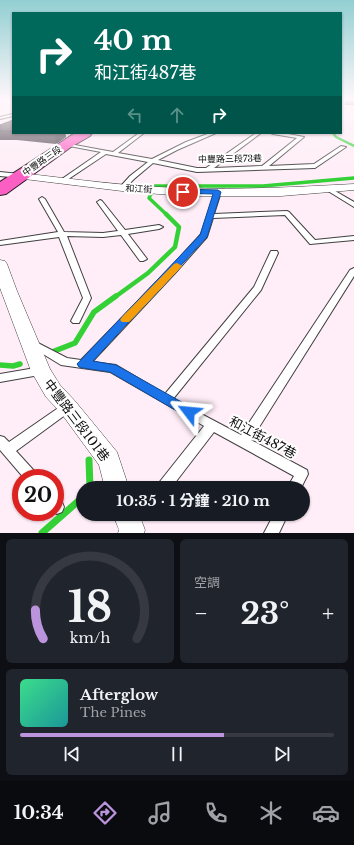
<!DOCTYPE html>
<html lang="zh-TW">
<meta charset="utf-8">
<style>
body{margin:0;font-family:"Libre Baskerville","Noto Sans TC",serif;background:#20242c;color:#f1f3f6;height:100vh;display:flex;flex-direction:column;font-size:15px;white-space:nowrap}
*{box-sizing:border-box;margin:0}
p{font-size:13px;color:#9ea1a6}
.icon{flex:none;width:22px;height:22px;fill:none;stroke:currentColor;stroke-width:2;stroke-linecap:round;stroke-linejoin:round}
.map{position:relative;height:533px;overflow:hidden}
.drawer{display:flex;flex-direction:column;gap:6px;padding:6px;background:#0d0f14;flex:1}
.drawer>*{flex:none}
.hud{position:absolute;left:12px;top:12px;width:330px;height:122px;border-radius:0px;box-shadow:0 1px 3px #0004;background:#00695c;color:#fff;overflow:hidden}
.speed{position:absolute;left:12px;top:469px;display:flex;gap:8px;font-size:20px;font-weight:700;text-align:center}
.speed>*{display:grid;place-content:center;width:52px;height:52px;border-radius:50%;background:#171b24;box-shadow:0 1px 3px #0004;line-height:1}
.speed .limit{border:6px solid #d22;background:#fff;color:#111}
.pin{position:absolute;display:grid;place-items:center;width:34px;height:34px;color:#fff;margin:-17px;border:2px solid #fff;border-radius:50%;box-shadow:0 1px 4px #0007}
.me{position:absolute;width:44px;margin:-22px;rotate:299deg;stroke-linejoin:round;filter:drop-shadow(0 0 3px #0008)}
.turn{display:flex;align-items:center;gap:14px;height:84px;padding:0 16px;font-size:18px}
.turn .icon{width:52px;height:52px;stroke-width:2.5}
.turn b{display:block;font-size:28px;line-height:34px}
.lanes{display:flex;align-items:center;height:38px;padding:0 16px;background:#0003;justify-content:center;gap:20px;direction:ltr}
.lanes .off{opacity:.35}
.big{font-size:30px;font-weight:700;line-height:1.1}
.drawer .card{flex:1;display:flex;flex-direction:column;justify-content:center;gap:6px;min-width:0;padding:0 14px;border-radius:6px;background:#20242c}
.drawer .dial{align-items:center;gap:0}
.dial svg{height:104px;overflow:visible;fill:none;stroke:#363941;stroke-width:7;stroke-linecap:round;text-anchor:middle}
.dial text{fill:#f1f3f6;stroke:none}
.song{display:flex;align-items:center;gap:12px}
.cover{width:48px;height:48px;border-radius:6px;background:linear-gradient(135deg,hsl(150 70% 55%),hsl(180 70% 35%))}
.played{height:4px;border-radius:2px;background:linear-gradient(90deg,#bc94de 65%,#363941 65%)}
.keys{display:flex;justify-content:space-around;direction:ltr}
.heat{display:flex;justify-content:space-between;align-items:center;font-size:22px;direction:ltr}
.drawer .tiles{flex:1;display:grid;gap:6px;grid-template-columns:1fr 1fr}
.card:last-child{grid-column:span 2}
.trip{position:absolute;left:76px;top:481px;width:234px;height:40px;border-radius:20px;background:#171b24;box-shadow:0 1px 3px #0004;font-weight:700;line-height:40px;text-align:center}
.tab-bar{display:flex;height:64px;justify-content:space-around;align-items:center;background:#090b0e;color:#9ea1a6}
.tab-bar .icon{width:28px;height:28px}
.tab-bar .on{color:#bc94de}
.tab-bar b{font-size:18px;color:#f1f3f6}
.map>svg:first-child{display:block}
</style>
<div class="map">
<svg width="354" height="533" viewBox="0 0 354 533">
<rect width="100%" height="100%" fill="#ffedf7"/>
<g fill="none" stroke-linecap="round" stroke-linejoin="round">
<path stroke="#34d136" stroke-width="2.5" d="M333,133L336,137L354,146"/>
<path stroke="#34d136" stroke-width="3.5" d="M155,186H263L354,178
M151,194L149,198L167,215"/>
<path stroke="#34d136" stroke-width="4.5" d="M115,297L148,273L175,247L179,227L166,214"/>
<path stroke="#34d136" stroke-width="5.5" d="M52,352L75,343L94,312L116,296
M0,365L13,366L20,364"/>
<path stroke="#34d136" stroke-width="7" d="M89,460L90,488
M42,533L83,497"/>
<defs>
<path id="lane" d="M13,114V116L0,119V117Z
M139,133H144L118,153L152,159L186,142L210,133H216L177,150L158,160L197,168H206L256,133H261L214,168L262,166L297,138L273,134L271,133H283L304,137L269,166L314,164L341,146L346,147L315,168L197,172L153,163L134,179L124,189L122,190L119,188L120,187L130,176L148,162L106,154L64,182L62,183L59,181L101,152L64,145V143L113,152Z
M0,172L20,174L23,176L20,178L0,176Z
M330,188L354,202V207L328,191L327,190Z
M218,190L221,192L214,214L287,211L289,212L315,240L354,236V240L310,244L285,215L213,218L207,237L177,271L92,362L116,365L165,394L254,287L270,253L271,251H277L278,253L261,290L173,399L241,435L350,270L354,268V276L251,440L307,470L308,474L301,488H287L294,476L214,432L171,488H156L158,484L204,426L110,372L61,365L30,346L28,344L30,342L33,340L36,342L67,358L81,360L171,267L201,234L215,192Z
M42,197L45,199L64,232L103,233L118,231L97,202L100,200L102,201L125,230L159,225L163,227L159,229L128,234L147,259L143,261H140L121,235L103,237L67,236L91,298L79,323H73L71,321L83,298L59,237L0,245V241L58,232L39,199Z
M41,367L45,368L46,371L45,374L0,382V374Z
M68,402L72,404L74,407L72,410L16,451L37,474L38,478H24L0,450V436L4,437L9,442L64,404Z
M55,498L62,502L64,507L62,512L57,514L53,512H55Z
M274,514H288L279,533H264Z"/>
<path id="street" d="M20,173C74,179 129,187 184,188C241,190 297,187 354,184V190L281,196H183L122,191L16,178L14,176L16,174Z
M0,260L5,261L7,264L17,291L50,369L60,385L75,401L117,452L129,488H105L99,465L61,413L46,397L31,371L0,288Z
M113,514H139L145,530L144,533H118L119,530Z"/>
<path id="primary" d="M75,133H92L90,136L71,147L6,194L0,195V182Z"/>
</defs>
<use href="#lane" stroke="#404040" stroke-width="2"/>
<use href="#street" stroke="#404040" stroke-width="1"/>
<use href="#primary" stroke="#1e1e1e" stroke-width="2"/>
<use href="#lane" fill="#fff" fill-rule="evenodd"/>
<use href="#street" fill="#fff" fill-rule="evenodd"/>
<use href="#primary" fill="#fc5fc3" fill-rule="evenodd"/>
</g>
<path fill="#4a3f4a" d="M346,100H354V105H345Z
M13,120V133H65L66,137L56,144L17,140H0V125Z"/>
<path fill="#3c333c" d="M57,133H65L66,137L56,144L55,135Z"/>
<path fill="#564956" stroke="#3c333c" d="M13,120V131H0V125Z
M36,133H57L55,135Z"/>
<linearGradient id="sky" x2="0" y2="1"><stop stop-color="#92cfd2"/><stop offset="0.57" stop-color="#fff7fb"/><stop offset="1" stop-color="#fff7fb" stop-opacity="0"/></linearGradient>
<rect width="354" height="175" fill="url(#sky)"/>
<path fill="#1a73e8" stroke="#114b97" d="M183,189L218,190L221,192L207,237L93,361L116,365L194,409L196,412L194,416L189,418L110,372L83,368L79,367L77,364L200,235L213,194L180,193L179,192Z"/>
<path fill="#f59e0b" d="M177,263L182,266L181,267L129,322H122L120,320L122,317L174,264Z"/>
<g text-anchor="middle" stroke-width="4" stroke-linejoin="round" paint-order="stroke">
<g font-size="9" fill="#0d0d0d" stroke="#fff">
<text transform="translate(230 159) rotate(-1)" y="3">中豐路三段73巷</text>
<text transform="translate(42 161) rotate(-35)" y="3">中豐路三段</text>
<text transform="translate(139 189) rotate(3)" y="3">和江街</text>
</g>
<g font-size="13" fill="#0d0d0d" stroke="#fff">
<text transform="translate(77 420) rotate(53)" y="5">中豐路三段101巷</text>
<text transform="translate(263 437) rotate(28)" y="5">和江街487巷</text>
</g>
</g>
</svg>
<div class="speed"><div class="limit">20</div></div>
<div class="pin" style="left:183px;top:192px;background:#d93025"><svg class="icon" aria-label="arrive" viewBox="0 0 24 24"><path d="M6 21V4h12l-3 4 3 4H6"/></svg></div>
<svg class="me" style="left:189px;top:412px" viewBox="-20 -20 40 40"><path d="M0-17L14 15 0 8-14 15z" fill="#1a73e8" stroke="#fff" stroke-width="4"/></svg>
<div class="trip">10:35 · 1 分鐘 · 210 m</div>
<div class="hud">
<div class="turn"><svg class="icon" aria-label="right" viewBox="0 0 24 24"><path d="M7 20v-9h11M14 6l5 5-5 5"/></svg><div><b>40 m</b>和江街487巷</div></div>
<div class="lanes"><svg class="icon off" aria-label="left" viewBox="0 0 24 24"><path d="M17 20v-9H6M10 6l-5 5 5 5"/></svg><svg class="icon off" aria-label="ahead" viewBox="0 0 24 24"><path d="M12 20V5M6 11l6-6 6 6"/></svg><svg class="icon" aria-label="right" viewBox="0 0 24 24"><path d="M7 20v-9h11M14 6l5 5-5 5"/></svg></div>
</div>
</div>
<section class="drawer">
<div class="tiles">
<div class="card dial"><svg viewBox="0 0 100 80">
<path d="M14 69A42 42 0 1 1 86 69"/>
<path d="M14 69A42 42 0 0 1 8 47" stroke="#bc94de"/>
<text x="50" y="56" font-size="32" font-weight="700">18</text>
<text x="50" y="72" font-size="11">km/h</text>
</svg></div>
<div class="card"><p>空調</p>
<div class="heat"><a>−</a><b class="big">23°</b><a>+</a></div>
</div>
<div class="card">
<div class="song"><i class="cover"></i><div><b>Afterglow</b><p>The Pines</p></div></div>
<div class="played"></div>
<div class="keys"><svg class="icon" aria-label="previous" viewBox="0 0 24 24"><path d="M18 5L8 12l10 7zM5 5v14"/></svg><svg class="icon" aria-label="pause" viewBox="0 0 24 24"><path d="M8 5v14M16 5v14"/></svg><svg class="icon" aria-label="next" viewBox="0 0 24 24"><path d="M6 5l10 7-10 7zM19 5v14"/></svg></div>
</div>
</div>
</section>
<nav class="tab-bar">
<b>10:34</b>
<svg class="icon on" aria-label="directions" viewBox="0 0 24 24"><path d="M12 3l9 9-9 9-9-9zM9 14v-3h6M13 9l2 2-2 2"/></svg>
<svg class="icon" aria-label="music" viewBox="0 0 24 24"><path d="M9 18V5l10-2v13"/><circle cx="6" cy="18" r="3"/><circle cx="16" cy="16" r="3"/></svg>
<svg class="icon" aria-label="phone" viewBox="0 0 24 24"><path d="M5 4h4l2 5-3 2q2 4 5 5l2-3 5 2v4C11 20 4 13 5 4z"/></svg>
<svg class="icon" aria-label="climate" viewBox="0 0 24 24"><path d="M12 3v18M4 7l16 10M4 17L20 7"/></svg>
<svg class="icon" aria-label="car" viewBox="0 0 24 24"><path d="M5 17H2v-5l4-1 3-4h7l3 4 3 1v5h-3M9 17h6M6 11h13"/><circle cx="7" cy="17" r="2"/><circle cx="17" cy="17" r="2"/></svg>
</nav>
